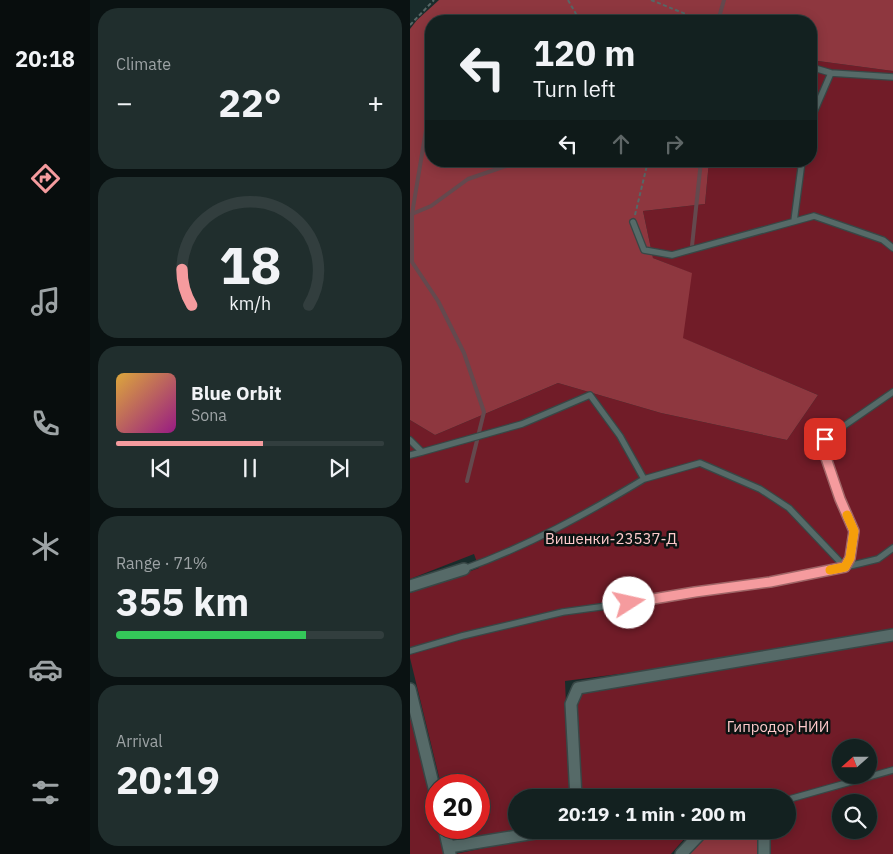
<!DOCTYPE html>
<meta charset="utf-8">
<style>
body{margin:0;font-family:"IBM Plex Sans",sans-serif;background:#202e2d;color:#f1f3f6;height:100vh;display:flex;flex-direction:column;font-size:19px;white-space:nowrap}
*{box-sizing:border-box;margin:0}
p{font-size:16px;color:#9da3a5}
.icon{flex:none;width:28px;height:28px;fill:none;stroke:currentColor;stroke-width:2;stroke-linecap:round;stroke-linejoin:round}
.map{position:relative;flex:1;overflow:hidden}
.sheet{display:flex;flex-direction:column;gap:8px;padding:8px;background:#0a1212;width:320px}
.sheet>*{flex:none}
.banner{position:absolute;left:15px;top:15px;width:392px;height:152px;border-radius:20px;box-shadow:0 2px 12px #0003,0 0 0 1px #323e3e;background:#132120;color:#f1f3f6;overflow:hidden}
.needle{width:32px;rotate:249deg}
.tools{position:absolute;left:422px;top:739px;display:grid;gap:10px}
.tools a{display:grid;place-items:center;width:45px;height:45px;border-radius:50%;background:#132120;box-shadow:0 2px 12px #0003,0 0 0 1px #323e3e;font-size:25px}
.speed{position:absolute;left:15px;top:774px;display:flex;gap:10px;font-size:25px;font-weight:700;text-align:center}
.speed>*{display:grid;place-content:center;width:65px;height:65px;border-radius:50%;background:#132120;box-shadow:0 2px 12px #0003,0 0 0 1px #323e3e;line-height:1}
.speed .limit{border:8px solid #d22;background:#fff;color:#111}
.pin{position:absolute;display:grid;place-items:center;width:42px;height:42px;color:#fff;margin:-21px;border-radius:10px;box-shadow:0 2px 8px #0006}
.me{position:absolute;width:55px;margin:-28px;rotate:80deg;stroke-linejoin:round;filter:drop-shadow(0 0 4px #0008)}
.turn{display:flex;align-items:center;gap:18px;height:105px;padding:0 25px;font-size:22px}
.turn .icon{width:65px;height:65px;stroke-width:2.5}
.turn b{display:block;font-size:35px;line-height:42px}
.lanes{display:flex;align-items:center;height:48px;padding:0 25px;background:#0003;justify-content:center;gap:25px;direction:ltr}
.lanes .off{opacity:.35}
.big{font-size:38px;font-weight:700;line-height:1.1}
.sheet .card{flex:1;display:flex;flex-direction:column;justify-content:center;gap:8px;min-width:0;padding:0 18px;border-radius:20px;background:#202e2d}
.sheet .dial{align-items:center;gap:0}
.dial svg{height:130px;overflow:visible;fill:none;stroke:#323e3e;stroke-width:7;stroke-linecap:round;text-anchor:middle}
.dial text{fill:#f1f3f6;stroke:none}
.song{display:flex;align-items:center;gap:15px}
.cover{width:60px;height:60px;border-radius:8px;background:linear-gradient(135deg,hsl(40 70% 55%),hsl(310 70% 35%))}
.played{height:5px;border-radius:2px;background:linear-gradient(90deg,#f59b9e 55%,#323e3e 55%)}
.keys{display:flex;justify-content:space-around;direction:ltr}
.heat{display:flex;justify-content:space-between;align-items:center;font-size:28px;direction:ltr}
.charge{height:8px;border-radius:4px;background:linear-gradient(90deg,#34c759 71%,#323e3e 0)}
.trip{position:absolute;left:98px;top:789px;width:288px;height:50px;border-radius:25px;background:#132120;box-shadow:0 2px 12px #0003,0 0 0 1px #323e3e;font-weight:700;line-height:50px;text-align:center}
main{display:flex;flex:1;min-height:0}
.tab-bar{display:flex;flex-direction:column;width:90px;justify-content:space-around;align-items:center;background:#080d0d;color:#9da3a5}
.tab-bar .icon{width:35px;height:35px}
.tab-bar .selected{color:#f59b9e}
.tab-bar b{font-size:22px;color:#f1f3f6}
.map>svg:first-child{display:block}
</style>
<main>
<nav class="tab-bar">
<b>20:18</b>
<svg class="icon selected" aria-label="directions" viewBox="0 0 24 24"><path d="M12 3l9 9-9 9-9-9zM9 14v-3h6M13 9l2 2-2 2"/></svg>
<svg class="icon" aria-label="music" viewBox="0 0 24 24"><path d="M9 18V5l10-2v13"/><circle cx="6" cy="18" r="3"/><circle cx="16" cy="16" r="3"/></svg>
<svg class="icon" aria-label="phone" viewBox="0 0 24 24"><path d="M5 4h4l2 5-3 2q2 4 5 5l2-3 5 2v4C11 20 4 13 5 4z"/></svg>
<svg class="icon" aria-label="climate" viewBox="0 0 24 24"><path d="M12 3v18M4 7l16 10M4 17L20 7"/></svg>
<svg class="icon" aria-label="car" viewBox="0 0 24 24"><path d="M5 17H2v-5l4-1 3-4h7l3 4 3 1v5h-3M9 17h6M6 11h13"/><circle cx="7" cy="17" r="2"/><circle cx="17" cy="17" r="2"/></svg>
<svg class="icon" aria-label="filters" viewBox="0 0 24 24"><path d="M4 7h16M4 17h16"/><circle cx="9" cy="7" r="2"/><circle cx="15" cy="17" r="2"/></svg>
</nav>
<section class="sheet">
<div class="card"><p>Climate</p>
<div class="heat"><a>−</a><b class="big">22°</b><a>+</a></div>
</div>
<div class="card dial"><svg viewBox="0 0 100 80">
<path d="M14 69A42 42 0 1 1 86 69"/>
<path d="M14 69A42 42 0 0 1 8 47" stroke="#f59b9e"/>
<text x="50" y="56" font-size="32" font-weight="700">18</text>
<text x="50" y="72" font-size="11">km/h</text>
</svg></div>
<div class="card">
<div class="song"><i class="cover"></i><div><b>Blue Orbit</b><p>Sona</p></div></div>
<div class="played"></div>
<div class="keys"><svg class="icon" aria-label="previous" viewBox="0 0 24 24"><path d="M18 5L8 12l10 7zM5 5v14"/></svg><svg class="icon" aria-label="pause" viewBox="0 0 24 24"><path d="M8 5v14M16 5v14"/></svg><svg class="icon" aria-label="next" viewBox="0 0 24 24"><path d="M6 5l10 7-10 7zM19 5v14"/></svg></div>
</div>
<div class="card"><p>Range · 71%</p><b class="big">355 km</b><div class="charge"></div></div>
<div class="card"><p>Arrival</p><b class="big">20:19</b></div>
</section>
<div class="map">
<svg width="483" height="854" viewBox="0 0 483 854">
<rect width="100%" height="100%" fill="#192c2b"/>
<path fill="#711c28" fill-rule="evenodd" d="M401,58L408,61L483,71V631L332,658L155,681L160,797L106,798V830L44,840L41,828H69V785H31L0,658V593L69,568L64,554L0,579V420L25,435L148,383L251,413L377,440L408,395L272,338L281,273L243,258L233,211L295,204L299,161H401Z
M483,641V854H359L360,830H376V798L360,797V793L337,798L170,797C167,763 159,725 172,692ZM431,748H459V775H431ZM431,802H459V830H431Z
M0,708L26,816V828H29L35,854H0Z
M162,830H282L261,854H45Z"/>
<path fill="#8e373f" d="M29,0H483V71L408,61L401,58V21H21V161H299L295,204L233,211L243,258L282,273L273,338L408,395L377,440L251,413L148,383L25,435L0,420V29L7,20Z
M307,830H349L347,854H278L292,837Z"/>
<g fill="none" stroke-linecap="round" stroke-linejoin="round">
<path stroke="#64494e" stroke-width="4" d="M80,21L81,19
M308,21L314,0
M21,120L17,124L2,214V262L28,301L54,353L74,412L57,481
M2,214L21,206L58,179L111,161
M282,246L291,161"/>
<defs>
<path id="service" d="M291,20L294,21
M401,67L421,73L483,77
M401,119L421,73
M384,221L392,161
M223,222L234,250L262,255L404,216L473,240L483,248
M0,440L12,452L112,424L180,395L210,436L234,479L290,463L350,489L379,508L435,567L468,559L483,548
M0,455L12,452
M54,569C118,546 176,514 234,479
M0,651L52,636L153,612L219,603L285,592L360,582L435,567L440,558L443,531L430,499L414,452L415,439L483,392
M376,800L483,770"/>
<path id="minor" d="M0,586L54,569
M0,689L26,796
M166,798L161,704L168,688L483,635
M34,828L40,854
M39,847L144,830
M271,854L294,830
M354,854V830"/>
</defs>
<use href="#service" stroke="#384746" stroke-width="8"/>
<use href="#minor" stroke="#384746" stroke-width="14"/>
<path stroke="#566766" stroke-width="2" stroke-dasharray="4 2.5" stroke-linecap="butt" d="M158,0L170,21
M241,0L283,17
M0,25L24,0
M225,215L238,161"/>
<use href="#service" stroke="#566a68" stroke-width="5.5"/>
<use href="#minor" stroke="#566a68" stroke-width="11"/>
</g>
<g fill="none" stroke-linecap="round" stroke-linejoin="round">
<defs>
<path id="route" d="M219,603L285,592L360,582L435,567L440,558L444,531L430,499L414,452L415,439"/>
</defs>
<use href="#route" stroke="#9f6567" stroke-width="12"/>
<use href="#route" stroke="#f59b9e" stroke-width="9"/>
<path stroke="#f59e0b" stroke-width="9" d="M420,570L435,567L440,558L444,531L437,515"/>
</g>
<g text-anchor="middle" stroke-width="5" stroke-linejoin="round" paint-order="stroke">
<g font-size="15" fill="#fecacb" stroke="#0b1312">
<text x="201" y="544">Вишенки-23537-Д</text>
<text x="368" y="732">Гипродор НИИ</text>
</g>
</g>
</svg>
<div class="tools">
<a><svg class="needle" viewBox="-14 -14 28 28"><path d="M0-13l5 13h-10z" fill="#e53935"/><path d="M0 13l5-13h-10z" fill="#9da3a5"/></svg></a>
<a><svg class="icon" aria-label="search" viewBox="0 0 24 24"><circle cx="10" cy="10" r="6"/><path d="M15 15l6 6"/></svg></a>
</div>
<div class="speed"><div class="limit">20</div></div>
<div class="pin" style="left:415px;top:439px;background:#d93025"><svg class="icon" aria-label="arrive" viewBox="0 0 24 24"><path d="M6 21V4h12l-3 4 3 4H6"/></svg></div>
<svg class="me" style="left:219px;top:603px" viewBox="-20 -20 40 40"><circle r="19" fill="#fff"/><path d="M0-13L10 11 0 6-10 11z" fill="#f59b9e"/></svg>
<div class="trip">20:19 · 1 min · 200 m</div>
<div class="banner">
<div class="turn"><svg class="icon" aria-label="left" viewBox="0 0 24 24"><path d="M17 20v-9H6M10 6l-5 5 5 5"/></svg><div><b>120 m</b>Turn left</div></div>
<div class="lanes"><svg class="icon" aria-label="left" viewBox="0 0 24 24"><path d="M17 20v-9H6M10 6l-5 5 5 5"/></svg><svg class="icon off" aria-label="ahead" viewBox="0 0 24 24"><path d="M12 20V5M6 11l6-6 6 6"/></svg><svg class="icon off" aria-label="right" viewBox="0 0 24 24"><path d="M7 20v-9h11M14 6l5 5-5 5"/></svg></div>
</div>
</div>
</main>
